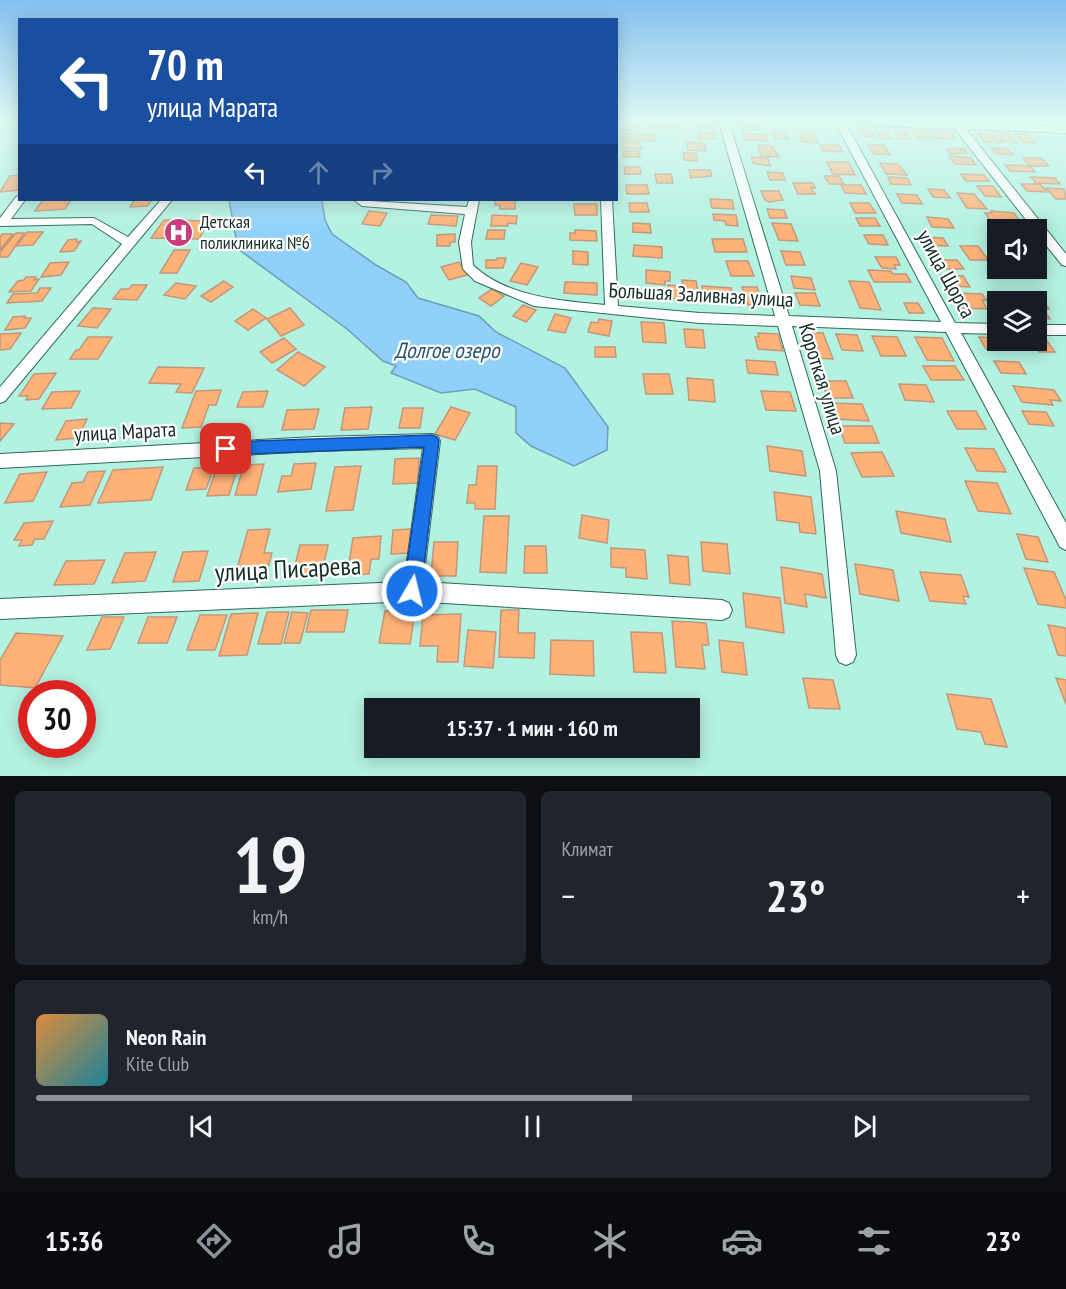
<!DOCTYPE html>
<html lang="ru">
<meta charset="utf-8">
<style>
body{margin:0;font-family:"PT Sans Narrow",sans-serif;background:#20242c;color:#f1f3f6;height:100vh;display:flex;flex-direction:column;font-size:22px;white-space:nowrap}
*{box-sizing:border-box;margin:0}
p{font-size:20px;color:#9ea1a6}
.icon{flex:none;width:33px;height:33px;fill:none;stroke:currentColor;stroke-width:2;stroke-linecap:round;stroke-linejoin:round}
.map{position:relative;height:776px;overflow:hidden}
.panel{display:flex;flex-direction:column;gap:15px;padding:15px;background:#0d0f14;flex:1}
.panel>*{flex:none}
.guide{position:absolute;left:18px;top:18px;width:600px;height:183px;border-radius:0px;box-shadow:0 3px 15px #0003;background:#1a4fa0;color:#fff;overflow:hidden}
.fabs{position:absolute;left:987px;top:219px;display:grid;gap:12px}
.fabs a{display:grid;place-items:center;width:60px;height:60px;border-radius:0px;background:#171b24;box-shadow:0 3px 15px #0003;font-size:30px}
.speed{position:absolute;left:18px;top:680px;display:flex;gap:12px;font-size:30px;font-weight:700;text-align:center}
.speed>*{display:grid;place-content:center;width:78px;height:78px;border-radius:50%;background:#171b24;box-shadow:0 3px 15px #0003;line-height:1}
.speed .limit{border:9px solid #d22;background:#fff;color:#111}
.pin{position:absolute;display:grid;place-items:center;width:51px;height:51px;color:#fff;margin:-26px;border-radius:12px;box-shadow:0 3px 9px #0006}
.me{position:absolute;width:66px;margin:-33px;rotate:8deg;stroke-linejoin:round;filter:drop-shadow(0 0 4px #0008)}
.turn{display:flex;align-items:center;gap:21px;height:126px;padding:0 30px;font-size:27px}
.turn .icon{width:78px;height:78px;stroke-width:2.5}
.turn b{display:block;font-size:42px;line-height:51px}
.lanes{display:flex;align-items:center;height:57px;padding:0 30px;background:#0003;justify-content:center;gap:30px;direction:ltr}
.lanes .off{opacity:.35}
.big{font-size:45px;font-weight:700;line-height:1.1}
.panel .tile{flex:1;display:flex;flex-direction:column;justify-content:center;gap:9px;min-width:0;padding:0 21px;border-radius:9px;background:#20242c}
.panel .dial{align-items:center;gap:0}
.dial b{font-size:78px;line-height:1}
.song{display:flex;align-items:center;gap:18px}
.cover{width:72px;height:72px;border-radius:9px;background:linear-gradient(135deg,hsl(30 70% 55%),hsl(190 70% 35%))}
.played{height:6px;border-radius:3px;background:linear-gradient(90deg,#8c9099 60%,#363941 60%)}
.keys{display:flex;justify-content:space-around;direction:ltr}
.heat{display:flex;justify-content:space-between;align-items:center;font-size:33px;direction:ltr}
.panel .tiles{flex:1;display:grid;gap:15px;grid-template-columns:1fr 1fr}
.tile:last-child{grid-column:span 2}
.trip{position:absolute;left:364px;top:698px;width:336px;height:60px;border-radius:0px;background:#171b24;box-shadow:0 3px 15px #0003;font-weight:700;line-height:60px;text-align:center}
.menu{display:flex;height:96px;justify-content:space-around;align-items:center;background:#090b0e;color:#9ea1a6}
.menu .icon{width:42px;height:42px}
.menu .active{color:#8c9099}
.menu b{font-size:27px;color:#f1f3f6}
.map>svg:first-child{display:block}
</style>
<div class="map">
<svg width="1066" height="776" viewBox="0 0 1066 776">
<rect width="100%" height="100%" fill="#b3f1e1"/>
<path fill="#90d0f9" stroke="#6b9fba" stroke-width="1.5" d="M229,200H322L325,220L332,234L376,265L406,282L418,298L479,316L496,332L565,368L608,427L607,450L574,466L531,446L516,433V407L475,389L441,393L391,373L396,366L383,361L347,329L238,249Z"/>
<path fill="#ffb278" stroke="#c29779" stroke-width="1.5" d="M621,122H641V126H637L638,131L621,130Z
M649,122H663L665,129H650Z
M667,122H679L680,129H668Z
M697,123H712L713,129H698Z
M741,124H756L758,130H742Z
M859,129H870L874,137L863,136Z
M874,130H882L892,139H882Z
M912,130H927L933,138H917Z
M772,131L787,134L789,139H775Z
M895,131H904L911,139H899Z
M931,131L951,132L956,139L936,138Z
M698,132L714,133L716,139H699Z
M743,133L766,135L768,141L746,140Z
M805,133L814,134L818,143L802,142L799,134Z
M978,133L993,134L1000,143L985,142Z
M997,133H1008L1017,143L1002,142L999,140H1003Z
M621,134L655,135V141L622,140Z
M1015,134H1027L1035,143L1023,142Z
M622,142L640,143L641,149L622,148Z
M686,142L704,143L706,151L688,150Z
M758,145L772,146L779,157L761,156Z
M820,145H839L843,152L823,151Z
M868,145H884L890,155L874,154Z
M992,148L1007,149L1013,155L997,154Z
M947,149H964L967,153L951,154Z
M623,151H639L640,157H623Z
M683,153H696L697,161L684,160Z
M949,156L971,158L976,165L955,164Z
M751,157L768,158L770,166L753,163Z
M1023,158H1041L1049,166H1030Z
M827,162H848L855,175L833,174Z
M880,163L898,164L907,175L886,174Z
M1005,165L1030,166L1035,172L1010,171Z
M624,167H640L641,174H625Z
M689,170H710L712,176L691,178Z
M767,172L783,173L785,180H770Z
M655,174H671L673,183H657Z
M961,174L984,175L989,181H966Z
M20,175L18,190L0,192L10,176Z
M824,176H839L844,184H829Z
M888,177L907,178L911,185L891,184Z
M1031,177L1055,178L1060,184L1036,183Z
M793,183H813L815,188L811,187L815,194H798Z
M1021,184H1040L1047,192L1027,191Z
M626,185H647L649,194H627Z
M841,185H861L866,194L845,193Z
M977,186H993L1001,197L985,196Z
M1046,188L1064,189L1066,199H1056Z
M928,189L944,190L950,198L933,197Z
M761,191H779L783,200L769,202L765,200Z
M957,193L974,194L987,209L967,208Z
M897,194L917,195L922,204L902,203Z
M710,199L732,200L734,209L712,208Z
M43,200H71L65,209L35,211Z
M135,200H152L147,206L130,207Z
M495,200H515V209H500V205H495Z
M629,203H647L649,212H630Z
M850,203H869L876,213H855Z
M574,204H597V215H575Z
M767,209L784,210L787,218H770Z
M369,211L387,213L380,226L362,224Z
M991,211L1014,213L1020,222L990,220L985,213H992Z
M713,214L736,215L738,226L726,225L725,221L714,220Z
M431,215L458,216L456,226L428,224Z
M492,215L517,216L516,224L508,223V226H491Z
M927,217L948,219L954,228L932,227Z
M856,218H875L880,226H860Z
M164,220L209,221L199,239L151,238Z
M633,223L650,224L651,233L633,232Z
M772,223L791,224L798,241L779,240Z
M488,230H505L504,239H486Z
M575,230L596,231L597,241L570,240V233H575Z
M27,232H43L33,245L17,246Z
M16,233H24L8,257H0V252Z
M2,234H13L0,250V237Z
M455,234V242H450V246H437V235Z
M864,235H883L888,245L869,244Z
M922,237L943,238L948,246L927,245Z
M77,239L76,242L81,241L74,251L60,252L68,240Z
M712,239H743L747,252H715Z
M634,245L662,247V258L633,256Z
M960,246H978L988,260H970Z
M174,250H190L177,273H160Z
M573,251L588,252V265L573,264Z
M781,251L800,252L805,265H786Z
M875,257H896L900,265H894L896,269L882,268Z
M497,258H506L503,268H486V260H497Z
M934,260H957L964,269H940Z
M726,261H748L754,276H731Z
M69,262L61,275L41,277L50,263Z
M459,262L467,275L449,280L441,267Z
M521,263L538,267L527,285L510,281Z
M646,270L670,272V281H665V285L646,283Z
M868,270L891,271L893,274H906L911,282H874Z
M941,275L963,276L970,287L948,286Z
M791,276L811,278L815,290L794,288Z
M26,277H36L34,280L39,279L31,291L9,292L18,281L24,280Z
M682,280L696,281L699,298L683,297Z
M224,281L233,287L211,302L201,296Z
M849,281L869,282L881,310L860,308Z
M565,282L597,283V295L564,293Z
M176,283L196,286L185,299L164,295Z
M132,285H147L137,300L113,299L121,289H129Z
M668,285L680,286L681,299L668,298Z
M702,286L731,288L734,302L704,300Z
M742,287H757L763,305H748Z
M40,288H51L42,301L7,303L13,294L37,293Z
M492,289L504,296L491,306L479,298Z
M795,293H815L820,306L800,305Z
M954,293L982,294L987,301L982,300L987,309L962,308Z
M1002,295L1018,297L1021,302H1006Z
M987,299L1001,300L998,302V315L994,314Z
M1023,299L1043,300L1049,309H1043L1050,319L1036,318V302H1025Z
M904,303H918L924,313H909Z
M523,305L536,310L526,322L513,316Z
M93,308L111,309L97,328L78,326Z
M290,308L304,325L281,336L267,319Z
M253,309L266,318L248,330L235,321Z
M555,314L571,318L565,333L548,330Z
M25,316L24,318H31L25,328L5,330L13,317Z
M599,319L612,321L609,336L588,332L591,322L598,323Z
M641,322L664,323L666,343L643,342Z
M684,329L703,330L705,348L686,347Z
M803,332L823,333L833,359L813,358Z
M21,333L10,349L0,350V334Z
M758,333L778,334L783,351L758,349L755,337H759Z
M836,334L857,335L863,351L842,350Z
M872,336L897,337L906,356H881Z
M1036,336H1043L1055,352H1039L1030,340H1036Z
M88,337H112L98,359H70L76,350H79Z
M915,337L942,338L954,361L927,360Z
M979,337L998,338V340H1017L1023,350L986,349Z
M284,338L296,349L272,363L260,352Z
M595,347H615L616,357H595Z
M298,352L325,367L304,386L277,370Z
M746,360L775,362L778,375L748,373Z
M994,361L1019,362L1026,374L1001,373Z
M923,366H955L964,380H931Z
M158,367L204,368L192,393L176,392L181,384L149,383Z
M56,373L39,399L26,400L28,396H19L34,374Z
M643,374H669L673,394H646Z
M687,378L713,380L715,402L689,400Z
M821,381H846L853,398H828Z
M899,384L926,385L934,402L905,400Z
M1013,386L1054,390L1061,401L1050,400L1053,405L1022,402Z
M221,390L216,405H209L201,427L182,428L196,391Z
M80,391L71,408L42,409L52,392Z
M268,391L263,407H237L243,392Z
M761,391L790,392L796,411L766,410Z
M830,403L862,404L869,421L836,419Z
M372,407L368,429L341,430L345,408Z
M451,407L470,413L455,440L435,434Z
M403,408H423L420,428H399Z
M319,409L314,429L282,430L287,410Z
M947,411H976L986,429H957Z
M1022,411L1046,412L1054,426L1029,424Z
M87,419L78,438L56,440L66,421Z
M0,423L14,424L0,441Z
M839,426H872L879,443H845Z
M767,446L802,451L806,476L770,471Z
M965,448L994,449L1006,472L977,471Z
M882,452L894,476L862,477L851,453Z
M419,458L418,483L393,484L395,459Z
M316,463L311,489L278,492L282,476H291L294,464Z
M264,464L256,495H235L244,465Z
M238,466L229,495L207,496L217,467Z
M361,466L353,510L326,511L335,467Z
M478,466H497L495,509H475V503H467L469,485H476Z
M163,467L151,500L98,503L113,470Z
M214,467L206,489L186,490L194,468Z
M105,471L90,505L60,507L72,483L83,482L88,472Z
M47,472L33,501L5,503L20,474Z
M965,481L997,483L1011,514L978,511Z
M774,492L811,497L816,534L800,532L799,523L777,520Z
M896,511L945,519L951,542L901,533Z
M582,515L609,520L607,543L579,538Z
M484,516H509L506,573L480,572Z
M53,521L44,539H35L32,545L19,546L22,540H14L24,523Z
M270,529L264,553H272L265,578L234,579L248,530Z
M411,529L409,553L391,554L393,530Z
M1017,534L1038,537L1048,562L1026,559Z
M381,536L379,559H371L369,574L347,575L353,538Z
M434,542H458L456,576H431Z
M701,542L727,544L730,574L703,571Z
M300,545H328L321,576L292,577Z
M525,546H546L547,573H524Z
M611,548L645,550L647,579L626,577V568L611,567Z
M208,551L199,581L173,582L183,552Z
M156,552L145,581L112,583L125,553Z
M668,555L688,557L690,585L670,583Z
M105,560L94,584L54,585L66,561Z
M855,564L893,570L899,601L860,594Z
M781,567L822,574L826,598L805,594L807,607L785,603Z
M1024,568L1054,572L1066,600V608L1038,604Z
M920,572L961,575L969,597L963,596L966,604L930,601Z
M743,593L780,598L784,633L746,627Z
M311,610H348L344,632H306Z
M501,610H519L518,633H535L534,658L499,657Z
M385,611L415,612L410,644L379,643Z
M267,612H289L281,644H258Z
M292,612L308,613L300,643H284Z
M258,613L247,655L219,656L231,614Z
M461,614L458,662H437L438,646H420L423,615Z
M200,615H227L215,650H187Z
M102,617H124L110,649L87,650Z
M148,617H177L167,643H138Z
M672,621L706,623L709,645H702L705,669L676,667Z
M1048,625L1066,628V656L1058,655Z
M468,630L496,632L493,668L464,666Z
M631,632L662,633L666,673L634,672Z
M16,633L63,636L35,688L0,685V660Z
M551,640L593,641L594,676L550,674Z
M719,640L743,643L747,675L722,672Z
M803,678L833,680L840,709L809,708Z
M1056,678L1066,680V704Z
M947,694L991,699L1007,747L985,744L981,732L957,729Z
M603,700L635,702V708H603Z"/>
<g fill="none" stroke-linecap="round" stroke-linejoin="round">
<defs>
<path id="minor" d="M719,122H729L789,316L941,322L835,122H845L955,323L998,324V334L961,333L1066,523V550L1060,547L946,332L792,326L836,471L856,655L853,662L846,665L839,662L836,655L820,471L778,326L700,323L534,306L475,281L463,269L459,242L465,214L362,206L354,200L467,207L469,200H479L471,242L473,265C506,297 561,301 605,305L601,200H612L618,306L700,313L775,316Z
M852,122H960L1066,127V133L966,129L1066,254V266L1062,265L1036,233V230H1034L955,129L857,125Z
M20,196V200H25L11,219L94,218L128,237L161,200H172L5,401L0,403V387L122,244L92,224L0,226V218L16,197Z
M1036,325H1066V335H1036Z
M432,434L438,436L440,441L423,582L722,600L729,603L732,610L729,617L722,620L412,601L0,619V599L404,582L423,448L316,451L0,468V454L316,437Z"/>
</defs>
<use href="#minor" stroke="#2d695c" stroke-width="2"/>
<use href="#minor" fill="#fff" fill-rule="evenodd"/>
</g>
<linearGradient id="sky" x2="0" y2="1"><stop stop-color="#85bfef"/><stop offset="0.53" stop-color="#ddf9f2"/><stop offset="1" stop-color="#ddf9f2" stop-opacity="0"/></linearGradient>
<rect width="1066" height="230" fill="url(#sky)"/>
<path fill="#1a73e8" stroke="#114b97" stroke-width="1.5" d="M432,435L437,437L439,441L421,591L418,597L412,600L406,597L403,591L424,447L226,455L221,453L219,449L221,444L226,442Z"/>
<defs>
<symbol id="hospital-disc" viewBox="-11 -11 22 22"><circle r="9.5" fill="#c83f7c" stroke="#fff"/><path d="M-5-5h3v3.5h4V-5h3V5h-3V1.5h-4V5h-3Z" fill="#fff"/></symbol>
</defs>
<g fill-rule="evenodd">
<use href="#hospital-disc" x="162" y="216" width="33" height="33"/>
</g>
<g text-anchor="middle" stroke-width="4.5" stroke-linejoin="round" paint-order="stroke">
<g font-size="18" fill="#142d27" stroke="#fff" text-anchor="start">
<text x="200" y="228">Детская<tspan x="200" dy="21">поликлиника №6</tspan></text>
</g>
<g font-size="21" fill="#142d27" stroke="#fff">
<text transform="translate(946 274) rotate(61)" y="7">улица Щорса</text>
<text transform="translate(701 295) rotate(3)" y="7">Большая Заливная улица</text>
<text transform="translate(822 379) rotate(73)" y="7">Короткая улица</text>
<text transform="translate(125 432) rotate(-3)" y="7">улица Марата</text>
</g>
<g font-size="22" font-style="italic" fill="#23536f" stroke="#fff">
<text x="447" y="358">Долгое озеро</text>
</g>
<g font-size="26" fill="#142d27" stroke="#fff">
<text transform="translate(288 569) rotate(-3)" y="9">улица Писарева</text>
</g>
</g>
</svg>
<div class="fabs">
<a><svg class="icon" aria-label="sound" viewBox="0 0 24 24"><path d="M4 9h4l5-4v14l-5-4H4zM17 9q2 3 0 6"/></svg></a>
<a><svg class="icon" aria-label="layers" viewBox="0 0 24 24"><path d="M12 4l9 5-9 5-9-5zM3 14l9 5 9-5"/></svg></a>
</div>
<div class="speed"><div class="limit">30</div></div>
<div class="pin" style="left:226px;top:449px;background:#d93025"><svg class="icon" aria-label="arrive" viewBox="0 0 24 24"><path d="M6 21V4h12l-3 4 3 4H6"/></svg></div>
<svg class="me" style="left:412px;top:591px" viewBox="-20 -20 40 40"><circle r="17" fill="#1a73e8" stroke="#fff" stroke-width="3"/><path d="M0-11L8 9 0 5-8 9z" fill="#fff"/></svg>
<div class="trip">15:37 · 1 мин · 160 m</div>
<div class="guide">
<div class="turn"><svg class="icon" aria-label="left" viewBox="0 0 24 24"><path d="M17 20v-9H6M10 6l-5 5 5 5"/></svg><div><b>70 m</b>улица Марата</div></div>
<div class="lanes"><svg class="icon" aria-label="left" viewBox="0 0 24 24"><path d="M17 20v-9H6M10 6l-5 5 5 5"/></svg><svg class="icon off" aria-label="ahead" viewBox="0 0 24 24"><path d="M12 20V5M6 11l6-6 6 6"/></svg><svg class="icon off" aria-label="right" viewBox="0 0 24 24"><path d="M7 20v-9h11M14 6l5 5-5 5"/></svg></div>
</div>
</div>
<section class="panel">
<div class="tiles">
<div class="tile dial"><b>19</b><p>km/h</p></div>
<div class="tile"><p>Климат</p>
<div class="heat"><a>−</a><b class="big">23°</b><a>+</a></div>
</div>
<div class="tile">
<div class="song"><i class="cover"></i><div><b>Neon Rain</b><p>Kite Club</p></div></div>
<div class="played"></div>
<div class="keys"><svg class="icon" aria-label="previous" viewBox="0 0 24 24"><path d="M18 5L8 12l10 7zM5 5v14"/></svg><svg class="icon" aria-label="pause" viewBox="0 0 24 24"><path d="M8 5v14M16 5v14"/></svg><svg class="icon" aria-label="next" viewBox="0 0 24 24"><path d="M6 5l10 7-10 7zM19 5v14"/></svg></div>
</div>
</div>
</section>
<nav class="menu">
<b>15:36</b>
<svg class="icon active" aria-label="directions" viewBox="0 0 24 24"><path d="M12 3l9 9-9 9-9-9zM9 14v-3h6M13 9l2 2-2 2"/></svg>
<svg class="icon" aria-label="music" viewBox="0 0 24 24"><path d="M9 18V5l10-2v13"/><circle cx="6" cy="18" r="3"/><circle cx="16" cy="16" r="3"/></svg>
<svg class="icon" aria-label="phone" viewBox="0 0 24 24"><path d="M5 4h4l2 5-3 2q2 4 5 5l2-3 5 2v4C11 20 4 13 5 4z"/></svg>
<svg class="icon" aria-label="climate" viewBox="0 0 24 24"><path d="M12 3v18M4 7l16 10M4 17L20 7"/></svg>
<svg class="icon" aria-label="car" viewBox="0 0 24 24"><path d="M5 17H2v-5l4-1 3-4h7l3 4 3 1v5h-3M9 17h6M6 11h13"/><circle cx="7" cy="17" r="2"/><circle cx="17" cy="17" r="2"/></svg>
<svg class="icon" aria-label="filters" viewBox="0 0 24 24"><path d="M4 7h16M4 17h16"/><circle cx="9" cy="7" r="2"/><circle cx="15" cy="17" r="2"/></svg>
<b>23°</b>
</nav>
